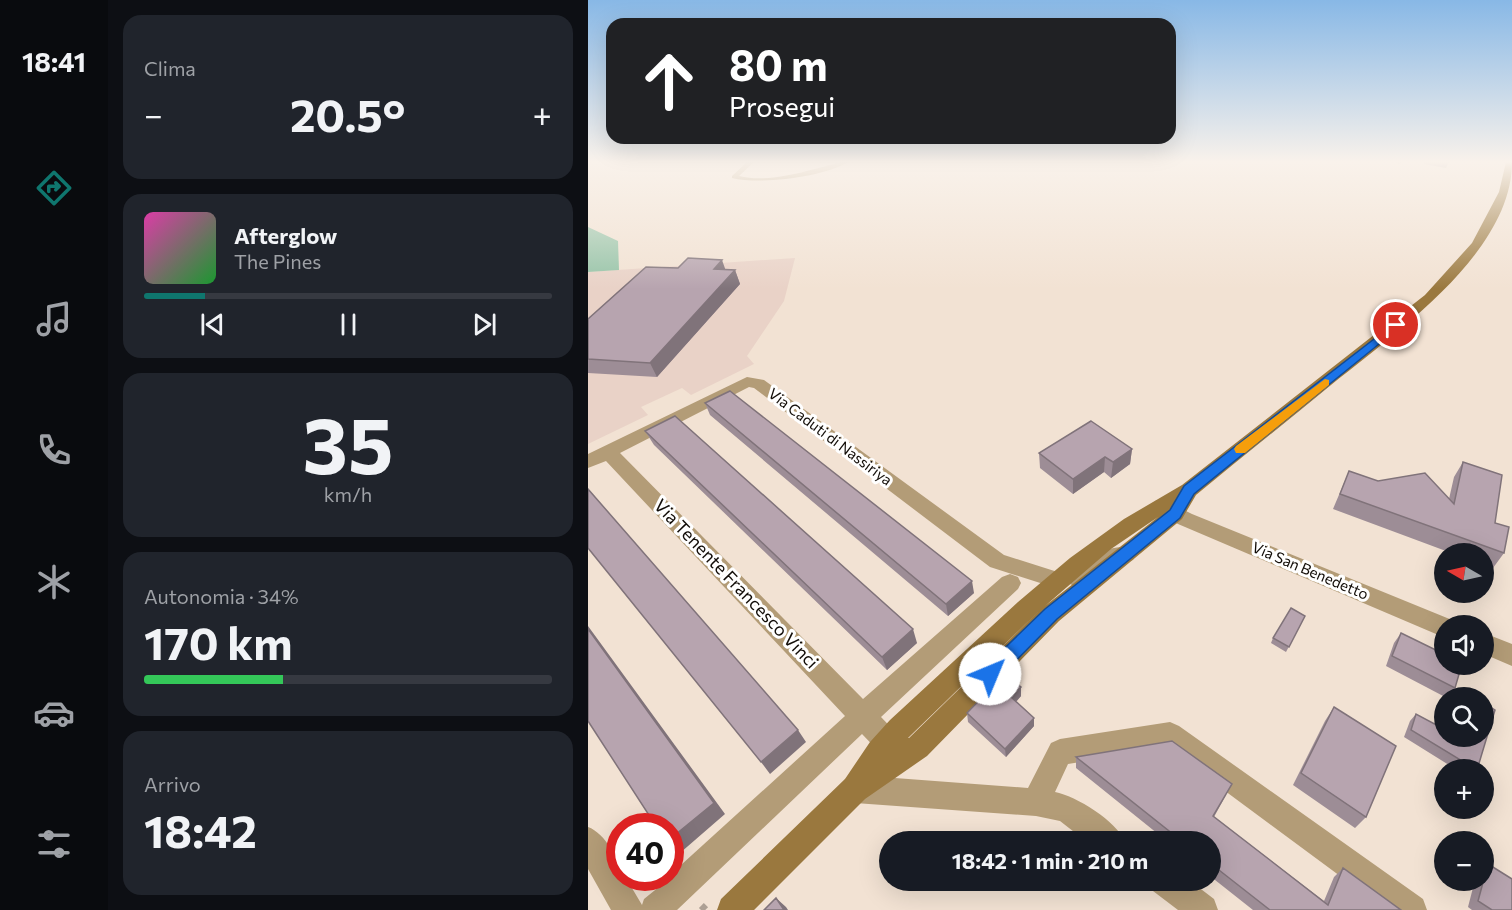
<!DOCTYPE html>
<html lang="it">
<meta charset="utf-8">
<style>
body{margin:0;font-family:Commissioner,sans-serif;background:#20242c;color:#f1f3f6;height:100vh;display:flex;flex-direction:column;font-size:22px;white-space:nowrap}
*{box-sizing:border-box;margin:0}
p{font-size:20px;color:#9ea1a6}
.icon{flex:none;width:33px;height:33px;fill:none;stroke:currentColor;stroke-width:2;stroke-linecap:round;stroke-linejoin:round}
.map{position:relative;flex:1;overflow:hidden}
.side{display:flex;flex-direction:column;gap:15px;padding:15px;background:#0d0f14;width:480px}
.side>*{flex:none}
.guide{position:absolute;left:18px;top:18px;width:570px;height:126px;border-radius:18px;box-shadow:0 6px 24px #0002;background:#202124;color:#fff;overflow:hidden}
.needle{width:39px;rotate:279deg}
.fabs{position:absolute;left:846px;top:543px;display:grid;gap:12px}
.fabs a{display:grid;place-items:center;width:60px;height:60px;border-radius:50%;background:#171b24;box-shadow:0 6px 24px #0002;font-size:30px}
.speed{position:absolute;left:18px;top:813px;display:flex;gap:12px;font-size:30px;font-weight:700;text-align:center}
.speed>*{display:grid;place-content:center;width:78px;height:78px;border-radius:50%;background:#171b24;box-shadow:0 6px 24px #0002;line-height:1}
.speed .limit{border:9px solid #d22;background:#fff;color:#111}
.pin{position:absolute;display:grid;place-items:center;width:51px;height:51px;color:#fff;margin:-26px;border:3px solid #fff;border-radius:50%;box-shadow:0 2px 6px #0007}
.me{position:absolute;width:66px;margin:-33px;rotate:45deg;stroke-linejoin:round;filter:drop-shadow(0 0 4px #0008)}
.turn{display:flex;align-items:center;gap:21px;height:126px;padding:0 24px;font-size:27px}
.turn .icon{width:78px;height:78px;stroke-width:2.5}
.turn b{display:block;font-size:42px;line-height:51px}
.big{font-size:45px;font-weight:700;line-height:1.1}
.side .widget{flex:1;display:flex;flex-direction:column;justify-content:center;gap:9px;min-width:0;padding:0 21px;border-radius:18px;background:#20242c}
.side .dial{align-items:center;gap:0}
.dial b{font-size:78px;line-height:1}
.song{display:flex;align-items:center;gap:18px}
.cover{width:72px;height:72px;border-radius:9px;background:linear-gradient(135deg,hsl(320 70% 55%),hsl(130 70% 35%))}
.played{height:6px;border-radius:3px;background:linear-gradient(90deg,#0f766e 15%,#363941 15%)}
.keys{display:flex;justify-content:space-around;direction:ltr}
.heat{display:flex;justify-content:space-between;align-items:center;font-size:33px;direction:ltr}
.charge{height:9px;border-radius:4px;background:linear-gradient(90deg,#34c759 34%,#363941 0)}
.trip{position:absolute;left:291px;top:831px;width:342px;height:60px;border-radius:30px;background:#171b24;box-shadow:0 6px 24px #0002;font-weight:700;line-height:60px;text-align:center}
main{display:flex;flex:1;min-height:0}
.menu{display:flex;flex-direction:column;width:108px;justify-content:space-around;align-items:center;background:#090b0e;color:#9ea1a6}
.menu .icon{width:42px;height:42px}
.menu .selected{color:#0f766e}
.menu b{font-size:27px;color:#f1f3f6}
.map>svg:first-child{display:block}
</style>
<main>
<nav class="menu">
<b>18:41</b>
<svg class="icon selected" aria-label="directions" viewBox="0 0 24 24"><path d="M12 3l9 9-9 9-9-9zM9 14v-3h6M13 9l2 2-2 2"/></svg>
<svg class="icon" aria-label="music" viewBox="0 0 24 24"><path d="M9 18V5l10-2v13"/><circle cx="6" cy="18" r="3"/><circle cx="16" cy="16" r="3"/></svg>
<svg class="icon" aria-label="phone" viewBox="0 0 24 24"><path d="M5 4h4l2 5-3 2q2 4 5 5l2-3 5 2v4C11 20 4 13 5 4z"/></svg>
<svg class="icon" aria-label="climate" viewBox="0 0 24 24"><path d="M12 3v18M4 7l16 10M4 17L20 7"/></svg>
<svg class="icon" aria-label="car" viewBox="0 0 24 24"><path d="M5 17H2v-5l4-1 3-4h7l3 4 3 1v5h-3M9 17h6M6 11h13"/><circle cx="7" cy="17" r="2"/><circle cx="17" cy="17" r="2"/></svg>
<svg class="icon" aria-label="filters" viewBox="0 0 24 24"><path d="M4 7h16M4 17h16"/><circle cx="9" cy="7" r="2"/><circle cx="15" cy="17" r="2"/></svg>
</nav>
<section class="side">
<div class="widget"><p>Clima</p>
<div class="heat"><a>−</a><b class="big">20.5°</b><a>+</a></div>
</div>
<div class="widget">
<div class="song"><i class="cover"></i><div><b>Afterglow</b><p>The Pines</p></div></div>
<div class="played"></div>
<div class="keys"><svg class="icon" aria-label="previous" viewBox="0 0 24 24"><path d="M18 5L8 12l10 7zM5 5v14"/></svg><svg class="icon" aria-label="pause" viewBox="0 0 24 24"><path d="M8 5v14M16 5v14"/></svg><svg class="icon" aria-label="next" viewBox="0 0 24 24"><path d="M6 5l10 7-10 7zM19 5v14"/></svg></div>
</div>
<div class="widget dial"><b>35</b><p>km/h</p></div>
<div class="widget"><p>Autonomia · 34%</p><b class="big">170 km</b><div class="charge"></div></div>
<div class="widget"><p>Arrivo</p><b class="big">18:42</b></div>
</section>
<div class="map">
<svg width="924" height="910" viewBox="0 0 924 910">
<rect width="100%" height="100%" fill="#f2e2d3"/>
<path fill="#e9d2c7" d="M207,258L196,301L159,356L166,364L103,395L94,388L53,407L60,415L0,444V272Z"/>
<path fill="#95c3a7" d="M0,227L30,241L31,270L0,272Z"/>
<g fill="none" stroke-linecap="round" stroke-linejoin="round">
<path stroke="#ada094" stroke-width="6" stroke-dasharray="7 4.5" stroke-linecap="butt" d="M113,910L119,904"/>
<path fill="#b39c77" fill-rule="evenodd" d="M159,162H166L151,176C176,182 203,175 227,169C239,166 249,162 260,162C235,177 173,185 144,178V176Z
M808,162H815L811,164Z"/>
<path fill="#b39c77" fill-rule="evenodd" d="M159,377L176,380L416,555L479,575C490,559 527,542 545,548L548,554L545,560L512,570L496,584L488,587L480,583L471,589L402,567L166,388L161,387L32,453L275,699L414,577L422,574L430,577L433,583L430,589L293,717L316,741L320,750L316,759L307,763L298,759L274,734L89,910H23L0,869V827C17,833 32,860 32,878H38L54,905L56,899L82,878V875L257,716L18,461L0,468V454Z
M574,499L604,514L864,620L867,626H856V637L848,634L590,524L567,511L564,506L567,501Z
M896,633L924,644V666L896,654Z
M582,722L591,726L835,899L839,910H798L579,748L480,764L467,792C488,796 529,821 537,842H499L472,821L448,816L267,803L257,799L253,789L257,779L267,775L440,788L463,743L472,739Z
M561,880H601L626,899L630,910H590L565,891Z"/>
<path fill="#9a783e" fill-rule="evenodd" d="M918,162H924C924,253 807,333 743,385C698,422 653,458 608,495L594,519L471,621L339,756L277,799L166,910H129L133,899L257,779L282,742L302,720L430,602L482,558L536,519L594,485L837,295L884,243L911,192ZM570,517L457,606L523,549ZM451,611L321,738H320Z"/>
</g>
<path fill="#9d8d96" d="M836,162H861L858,168L836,164Z
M90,268L147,270L152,284L69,377L0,373V319Z
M117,403L386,593L360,616L122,415Z
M57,431L329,643L299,670L66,445Z
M544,449L542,464L523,478L516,472L485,494L452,468L451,453Z
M875,462L907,523L916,553L905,568L896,565V554H866L745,509L761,471L790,481L861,499L866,477Z
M717,616L698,652L683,643L685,638Z
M813,633L867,688L859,698L798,666L806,643Z
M433,687V696L428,702L446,726L418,757L380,722L379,713Z
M746,707L778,817L767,828L705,785L737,721Z
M828,714L856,736H896L889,770H869L816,737L822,721Z
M488,757L638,795L626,817L736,901L746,877L755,868L813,910H665L622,876V842H580L488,768Z
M900,864L924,910H884L880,907L887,880H896V867Z"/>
<path fill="#80737a" d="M134,260L139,274L126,269Z
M147,270L152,284L69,377L62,363Z
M544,449L542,464L523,478L525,462Z
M517,457L516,472L485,494V479Z
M384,581L386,593L360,616L358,604Z
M0,626L137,814L92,853L82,846V839L0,629Z
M325,629L329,643L299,670L294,657Z
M433,687V696L424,706L423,697Z
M446,718V726L418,757L417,749Z
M210,730L218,742L182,774L173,762Z
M188,898L198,907L200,910H196Z"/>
<path fill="#b7a4af" stroke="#80737a" stroke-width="1.5" d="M100,258L134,260L126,269L147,270L62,363L0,359V319L58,267L90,268Z
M142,391L384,581L358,604L117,403Z
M87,416L325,629L294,657L57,431Z
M503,421L544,449L525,462L517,457L485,479L451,453Z
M875,462L914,475L907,523L921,527L916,553L752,494L761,471L790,481L837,473L866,504Z
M0,489L210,730L173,762L0,548Z
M703,608L717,616L701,647L685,638Z
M0,629L126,803L82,839V826H68L0,721Z
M813,633L856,654V664H874L867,688L804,656Z
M417,674L433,687L423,697L446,718L417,749L379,713Z
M896,703L907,710L889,770L823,730L828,714L856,729V736L873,737V736H896Z
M746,707L808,746L778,817L713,773Z
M584,741L644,784L625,816L740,905L755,868L813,910H682L622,863V842H595L488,757Z
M900,864L924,879V910H904L890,901Z
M188,898L196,910H176Z"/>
<linearGradient id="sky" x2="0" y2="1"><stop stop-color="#88b8e6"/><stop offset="0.56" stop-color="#f9f2eb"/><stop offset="1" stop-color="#f9f2eb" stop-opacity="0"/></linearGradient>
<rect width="924" height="289" fill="url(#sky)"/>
<path fill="#1a73e8" stroke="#114b97" stroke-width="1.5" d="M808,322L812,323V327L606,494L592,518L469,619L409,680L402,682L396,680L393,674L396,668L457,609L582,510L596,486Z"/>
<path fill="#f59e0b" d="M737,379L741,380V385L657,453H648L646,449L648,446Z"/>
<g text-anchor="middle" stroke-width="6" stroke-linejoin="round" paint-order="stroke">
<g font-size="15" fill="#110c07" stroke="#fff">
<text transform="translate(242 437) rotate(37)" y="5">Via Caduti di Nassiriya</text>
<text transform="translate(722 571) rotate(23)" y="5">Via San Benedetto</text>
</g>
<g font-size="18" fill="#110c07" stroke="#fff">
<text transform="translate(148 584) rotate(46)" y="6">Via Tenente Francesco Vinci</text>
</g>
</g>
</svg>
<div class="fabs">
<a><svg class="needle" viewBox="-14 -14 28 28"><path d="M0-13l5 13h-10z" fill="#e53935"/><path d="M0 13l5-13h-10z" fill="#9ea1a6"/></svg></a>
<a><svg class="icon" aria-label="sound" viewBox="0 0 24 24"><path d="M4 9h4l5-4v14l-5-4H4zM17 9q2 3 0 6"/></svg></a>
<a><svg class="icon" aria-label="search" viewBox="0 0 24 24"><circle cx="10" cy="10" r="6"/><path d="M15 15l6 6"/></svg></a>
<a>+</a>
<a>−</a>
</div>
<div class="speed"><div class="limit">40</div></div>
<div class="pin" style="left:808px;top:325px;background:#d93025"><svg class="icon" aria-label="arrive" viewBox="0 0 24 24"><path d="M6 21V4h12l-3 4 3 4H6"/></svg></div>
<svg class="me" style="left:402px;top:674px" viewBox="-20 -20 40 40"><circle r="19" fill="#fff"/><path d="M0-13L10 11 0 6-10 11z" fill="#1a73e8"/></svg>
<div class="trip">18:42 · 1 min · 210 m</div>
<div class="guide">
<div class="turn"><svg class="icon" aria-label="ahead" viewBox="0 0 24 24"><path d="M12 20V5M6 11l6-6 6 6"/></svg><div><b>80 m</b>Prosegui</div></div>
</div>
</div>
</main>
